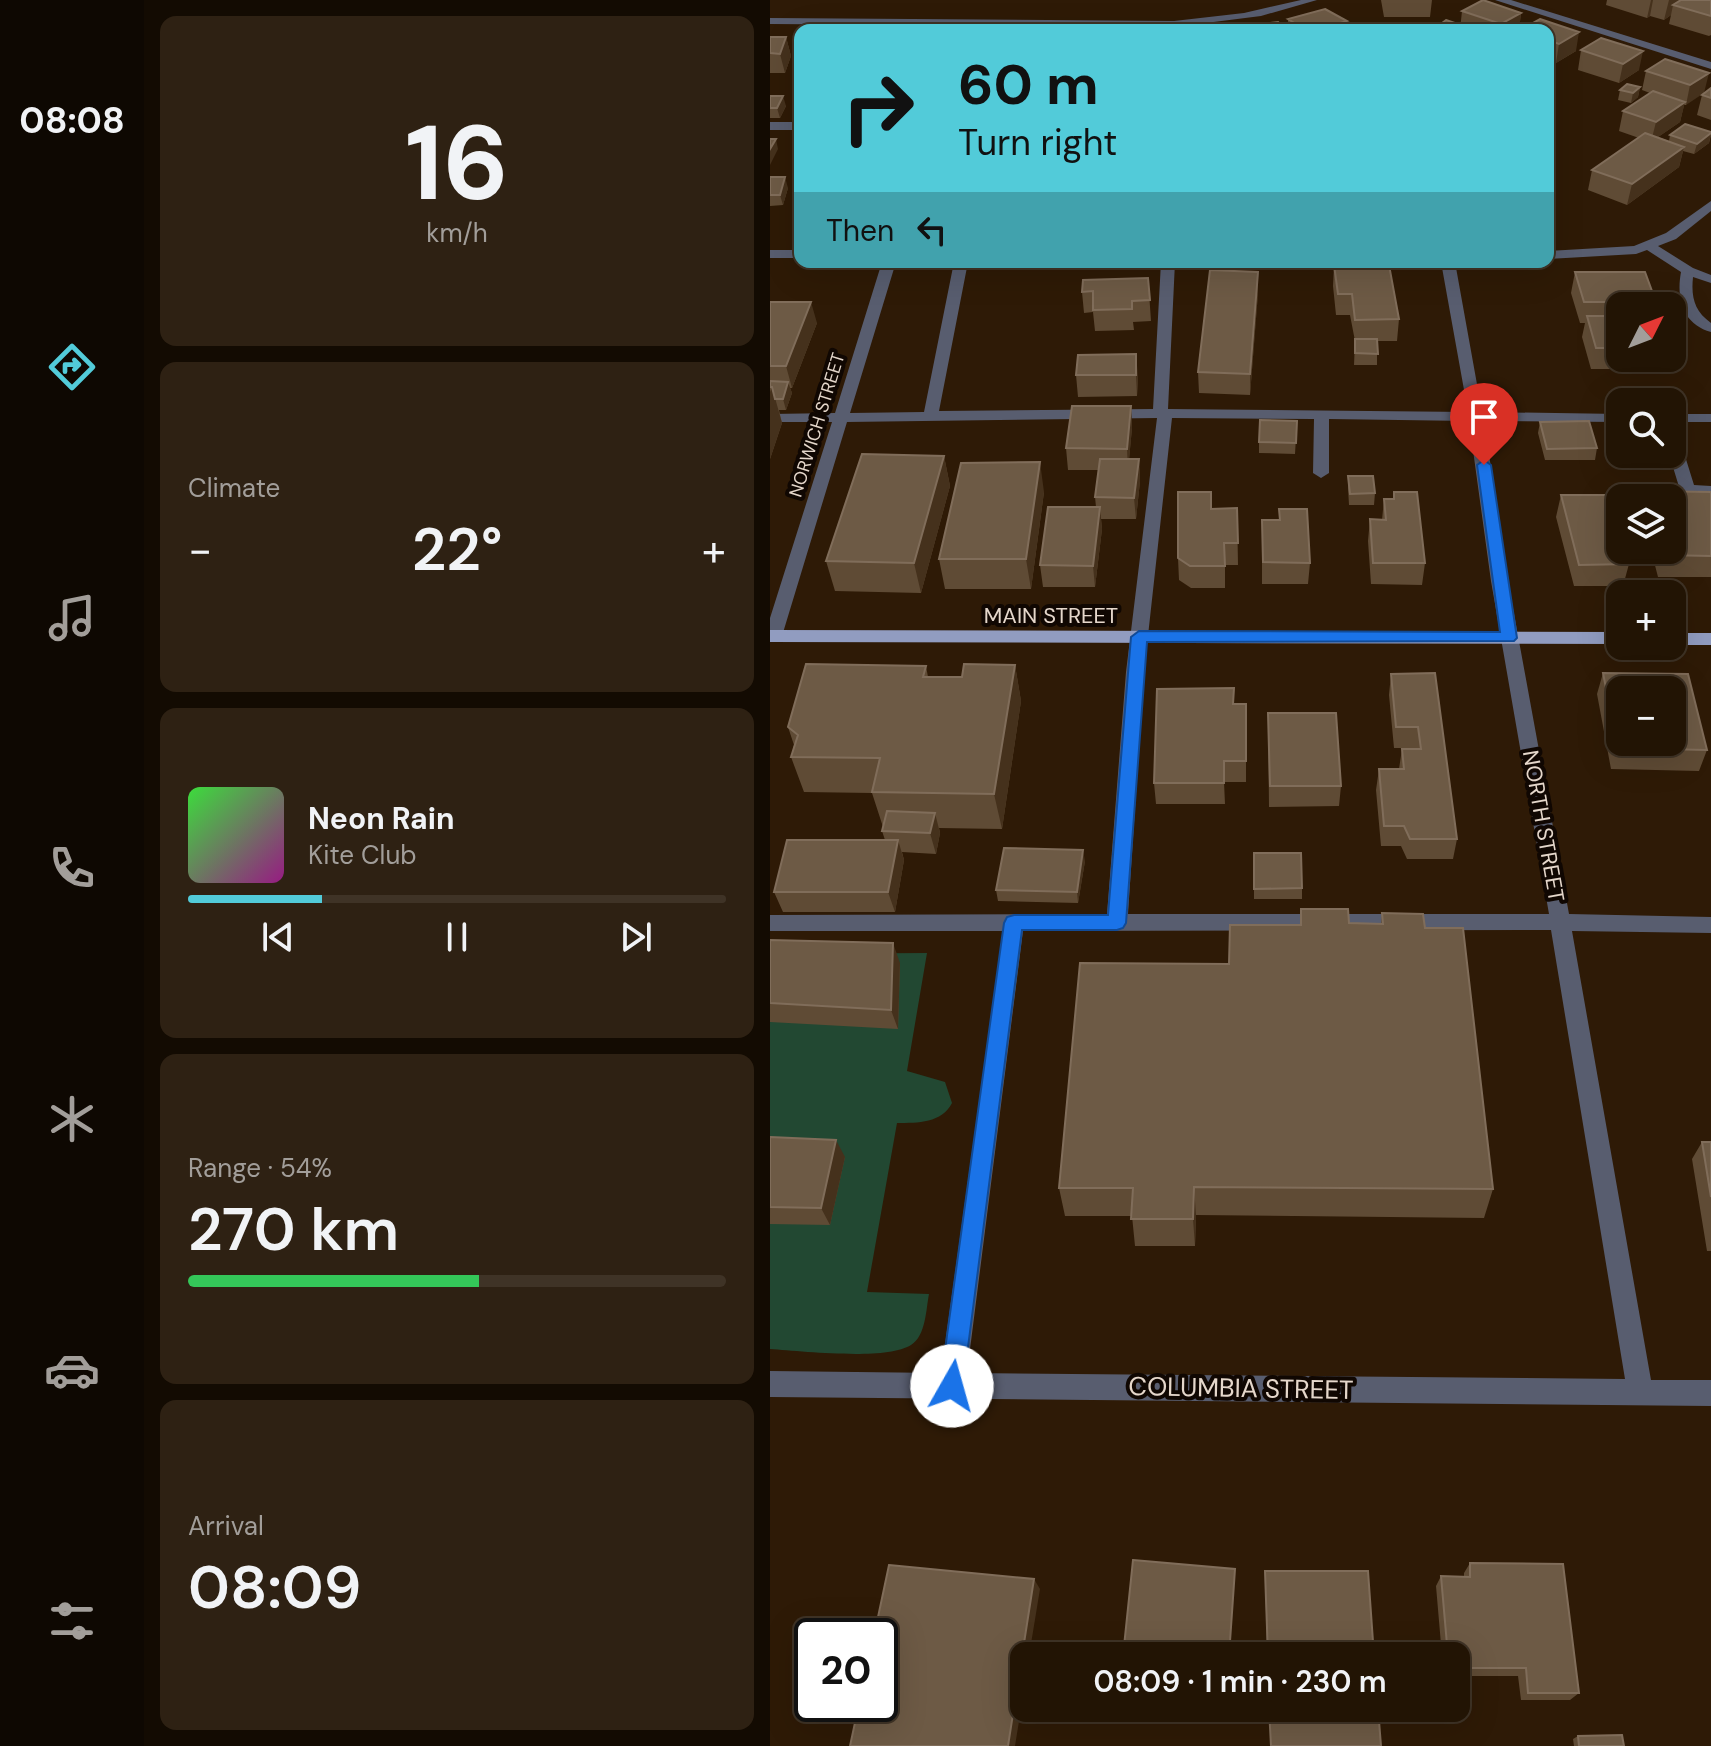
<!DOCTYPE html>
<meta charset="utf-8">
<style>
body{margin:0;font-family:"DM Sans",sans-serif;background:#2e2113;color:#f1f3f6;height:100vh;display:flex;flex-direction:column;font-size:30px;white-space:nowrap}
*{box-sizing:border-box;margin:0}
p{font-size:26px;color:#a29e9a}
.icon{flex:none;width:44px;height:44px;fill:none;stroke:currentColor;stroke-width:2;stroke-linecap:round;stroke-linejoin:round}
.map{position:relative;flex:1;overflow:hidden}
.sheet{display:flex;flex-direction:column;gap:16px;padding:16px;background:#130b02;width:626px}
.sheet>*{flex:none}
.guide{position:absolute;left:24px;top:24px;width:760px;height:244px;border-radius:16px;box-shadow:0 8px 32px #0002,0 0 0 2px #3f3326;background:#52cbd9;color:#111;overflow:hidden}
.needle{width:52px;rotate:48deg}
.tools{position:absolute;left:836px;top:292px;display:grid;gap:16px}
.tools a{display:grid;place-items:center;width:80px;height:80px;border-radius:16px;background:#221404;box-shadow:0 8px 32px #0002,0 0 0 2px #3f3326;font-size:40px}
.speed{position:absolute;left:24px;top:1618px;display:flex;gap:16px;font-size:40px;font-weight:700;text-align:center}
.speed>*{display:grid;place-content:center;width:104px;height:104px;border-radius:50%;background:#221404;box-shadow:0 8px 32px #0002,0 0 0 2px #3f3326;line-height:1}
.speed .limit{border:4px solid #111;border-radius:12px;background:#fff;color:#111}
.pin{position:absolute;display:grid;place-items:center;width:68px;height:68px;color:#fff;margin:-82px -34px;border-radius:50% 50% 50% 0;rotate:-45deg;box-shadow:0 0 8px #0007}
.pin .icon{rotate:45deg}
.me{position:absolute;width:88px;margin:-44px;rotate:7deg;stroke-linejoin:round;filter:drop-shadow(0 0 6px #0008)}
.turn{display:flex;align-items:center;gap:28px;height:168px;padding:0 32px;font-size:36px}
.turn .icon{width:104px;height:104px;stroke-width:2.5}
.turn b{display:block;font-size:56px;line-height:68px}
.then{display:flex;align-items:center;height:76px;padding:0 32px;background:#0003;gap:16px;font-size:30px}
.big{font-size:60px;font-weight:600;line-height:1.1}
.sheet .card{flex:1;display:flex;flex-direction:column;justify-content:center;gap:12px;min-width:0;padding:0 28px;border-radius:16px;background:#2e2113}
.sheet .dial{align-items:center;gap:0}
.dial b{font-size:104px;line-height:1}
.song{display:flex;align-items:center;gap:24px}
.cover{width:96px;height:96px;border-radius:12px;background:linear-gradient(135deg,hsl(120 70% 55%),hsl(310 70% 35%))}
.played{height:8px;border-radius:4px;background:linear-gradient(90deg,#52cbd9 25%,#3f3326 25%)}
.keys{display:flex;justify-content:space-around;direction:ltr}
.heat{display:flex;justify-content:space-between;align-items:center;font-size:44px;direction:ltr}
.charge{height:12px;border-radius:6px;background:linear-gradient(90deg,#34c759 54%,#3f3326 0)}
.trip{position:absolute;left:240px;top:1642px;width:460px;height:80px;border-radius:16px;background:#221404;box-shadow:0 8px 32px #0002,0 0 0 2px #3f3326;font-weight:600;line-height:80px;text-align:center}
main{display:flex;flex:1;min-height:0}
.tab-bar{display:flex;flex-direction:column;width:144px;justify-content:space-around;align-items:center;background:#0e0802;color:#a29e9a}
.tab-bar .icon{width:56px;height:56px}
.tab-bar .selected{color:#52cbd9}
.tab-bar b{font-size:36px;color:#f1f3f6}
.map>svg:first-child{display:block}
</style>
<main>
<nav class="tab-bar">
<b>08:08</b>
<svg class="icon selected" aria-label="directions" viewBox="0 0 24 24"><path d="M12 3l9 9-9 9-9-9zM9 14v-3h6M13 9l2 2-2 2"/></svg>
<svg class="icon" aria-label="music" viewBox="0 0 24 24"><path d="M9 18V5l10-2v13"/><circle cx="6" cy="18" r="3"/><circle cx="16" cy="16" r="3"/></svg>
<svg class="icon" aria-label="phone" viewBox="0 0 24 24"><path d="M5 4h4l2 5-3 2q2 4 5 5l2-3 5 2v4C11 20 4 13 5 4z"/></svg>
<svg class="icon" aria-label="climate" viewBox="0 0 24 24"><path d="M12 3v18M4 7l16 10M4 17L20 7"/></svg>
<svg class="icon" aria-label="car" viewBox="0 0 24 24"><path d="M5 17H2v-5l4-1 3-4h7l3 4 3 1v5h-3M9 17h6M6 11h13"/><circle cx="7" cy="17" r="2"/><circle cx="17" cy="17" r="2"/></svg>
<svg class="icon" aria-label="filters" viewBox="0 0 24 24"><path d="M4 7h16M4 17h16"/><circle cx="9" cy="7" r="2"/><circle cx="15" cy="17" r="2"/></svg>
</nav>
<section class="sheet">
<div class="card dial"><b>16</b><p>km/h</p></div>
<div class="card"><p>Climate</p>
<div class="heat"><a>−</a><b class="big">22°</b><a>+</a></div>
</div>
<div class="card">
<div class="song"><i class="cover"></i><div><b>Neon Rain</b><p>Kite Club</p></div></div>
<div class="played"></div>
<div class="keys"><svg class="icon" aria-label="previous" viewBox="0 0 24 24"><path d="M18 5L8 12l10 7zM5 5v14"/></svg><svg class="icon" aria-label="pause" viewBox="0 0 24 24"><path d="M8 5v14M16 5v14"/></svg><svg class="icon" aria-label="next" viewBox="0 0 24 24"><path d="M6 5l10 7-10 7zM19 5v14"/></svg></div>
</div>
<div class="card"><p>Range · 54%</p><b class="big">270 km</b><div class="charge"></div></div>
<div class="card"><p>Arrival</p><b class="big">08:09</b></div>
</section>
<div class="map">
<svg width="941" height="1746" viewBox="0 0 941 1746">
<rect width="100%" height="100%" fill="#2e1a06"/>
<path fill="#224832" d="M157,953L137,1071L175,1082L182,1103C172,1123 148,1123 127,1123L97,1292L159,1294C156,1309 156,1336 141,1345C116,1361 32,1351 0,1349V954Z"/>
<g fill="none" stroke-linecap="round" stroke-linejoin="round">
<path fill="#585d6f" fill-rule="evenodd" d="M531,0H547L491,16L404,27L0,24V18L404,21L474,13Z
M725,0H741L941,62V69Z
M0,122H30V130H0Z
M941,201V211L906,239L888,246L923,268L941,275V283L923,277C921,297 924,311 941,323V332C913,324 906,299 911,272L877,250L866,254L778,259V251L864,246L896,233Z
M0,250H30V258H0Z
M112,262H126L80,413L154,412L184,262H198L169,411L383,409L391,262H405L398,409L698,412L671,262H685L712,412L850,414V422L714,421L738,581L799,914L941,917V933L802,931L881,1380H941V1406L0,1397V1371L171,1373L233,931H0V915L337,914L356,672L387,418L77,422L12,636L9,640L0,641V618L62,422H0V414L65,413ZM402,418L544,419L543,473L551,478L559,473V419L699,421L721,581L779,914H358L374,672ZM781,930L855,1379L197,1373L253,931Z
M902,414H941V422H902Z
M902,435L910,440L924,485L941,486V496L918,495L910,490L899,454H902Z"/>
<path fill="#919cc0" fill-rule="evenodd" d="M0,630L850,632V644L0,642Z
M902,633H941V645H902Z"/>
</g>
<path fill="#5f4b35" d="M611,0H662L660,17H614Z
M837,0H909V1L941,0V35L939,36L899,24L901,15L894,20L880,16L877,18L836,5Z
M692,11L751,13L749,30H690Z
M518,19L576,30H518Z
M778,30L806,51L786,63L778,60Z
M0,37H16L21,56L15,73H0Z
M831,38L869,70L849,83L808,70L811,50Z
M876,71L939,73L916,105H914L910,122L888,137L899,141L900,135L941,132V135L939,143L924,154L913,151L909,167L857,205L818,190L822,170L869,138L849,131L853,111L880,93L872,90Z
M870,87L868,97L861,103L848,100L850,90Z
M941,88V120L927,115L932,95Z
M0,96L16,106L10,118H0Z
M30,170V207L24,186Z
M0,177L18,188L13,205L0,206Z
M564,265L629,319L627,341H607V365H584L585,341L580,315H566L563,286Z
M805,272L886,302L885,306H850V358H897L894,369H821L812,337L815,323H810L801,293Z
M378,278L381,321L363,322L364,330L325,331L323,312L314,313L312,292Z
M488,293L480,395L429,393L428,372Z
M0,302L47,323L22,388H20L22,393L16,410H9L12,423L0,459Z
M308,355L368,376L367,396L308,397L306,375Z
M361,406L362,428L359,459H369L370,481L366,519H331L332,529L325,587H273L270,565L326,507L325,497L329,470H298L296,448Z
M527,421L525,454L489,453V442Z
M770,422L827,448L825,460H775L768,433Z
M174,456L180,486L151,593L65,591L56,561Z
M578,476L605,493L604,505H579L578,488Z
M877,491L941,492V577H888L881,550H902V498H875Z
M274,492L261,589H175L169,559Z
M624,492L655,563L652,585L601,584L598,541L600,519L612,520L614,499H623Z
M791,495L859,564L853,586H804L786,517Z
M467,508L468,565H455V588H421L409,580L408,558L441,509Z
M509,509L540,563L538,584H492V520H509Z
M245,665L251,701L232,829L169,828L170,833L166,854L132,852L134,860L125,912H13L4,892L115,840L112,831L113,827L102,793L34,792L21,757L24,745L18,727L156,666L158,677H192Z
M665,673L687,839L683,859H637L631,846H611L606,790L609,769H629L632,749H645V748H624L619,695L621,674Z
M833,673L937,750L929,771L841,769L827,694Z
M464,704L476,761V782H454L455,804H386L384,783Z
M498,713L571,786L569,806L499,807Z
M484,853L532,888V899H484Z
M315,861L308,903L228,901L226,890Z
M531,909L579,923L611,924L612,913L655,928L723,1189L714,1218L426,1215L425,1246H365L362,1216H295L289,1188L459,964L530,925Z
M0,940L130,963L128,1029L0,1022Z
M0,1137L75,1157L60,1225L0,1224Z
M932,1142H941V1251H937L922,1159Z
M700,1563L809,1693L800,1700H751L748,1676H686V1656H672L666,1586L671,1576L694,1577V1573Z
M495,1571L604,1656H497Z
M808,1736L854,1746H804L803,1739Z"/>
<path fill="#45311c" d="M881,0H883L880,16L877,18Z
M899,0H909L908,6L903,5L901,15L894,20Z
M751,13L749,30H730L731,24Z
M577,21L576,30H554V28Z
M685,23L684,30H674Z
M809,32L806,51L786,63L789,44Z
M16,37L21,56L15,73L10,54Z
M873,51L869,70L849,83L853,64Z
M939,73L934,93L916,105L920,85Z
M870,87L868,97L861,103L863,93Z
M13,96L16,106L10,118L7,108Z
M915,102L910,122L881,142L886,122Z
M941,133L939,143L924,154L927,144Z
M6,139L8,149L0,165V149Z
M914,147L909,167L857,205L862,184Z
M15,177L18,188L13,205L10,195Z
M488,272V293L480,395V374Z
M41,302L47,323L22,388L16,366Z
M366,354L368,376L367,396L366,375Z
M18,382L22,393L16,410L13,399Z
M2,387L12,423L0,459V392Z
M361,406L362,428L358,471L357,449Z
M174,456L180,486L151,593L144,563Z
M369,459L370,481L366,519L364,498Z
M270,462L274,492L261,589L256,559Z
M330,507L332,529L325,587L323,566Z
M245,665L251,701L232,829L224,794Z
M165,813L170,833L166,854L160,833Z
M128,840L134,860L125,912L118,892Z
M313,850L315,861L308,903L307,892Z
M123,943L130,963L128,1029L121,1010Z
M66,1140L75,1157L60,1225L51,1208Z
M424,1187L426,1215L425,1246L423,1219Z
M264,1579L270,1589L259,1656H254V1690L245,1746H238Z"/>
<path fill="#6d5a45" stroke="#806d5a" stroke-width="2" fill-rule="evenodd" d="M713,0L751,13L731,24L692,11Z
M911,0H941V16L903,5Z
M555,9L577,21L554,28L558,30H536L518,19Z
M770,19L809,32L789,44L778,40V30H750Z
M676,20L685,23L674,30L664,29Z
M508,22L515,30L456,29Z
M257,23H290L289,30H255Z
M317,27H352L351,30H317Z
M0,37H16L10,54L0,53Z
M831,38L873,51L853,64L811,50Z
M895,59L939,73L920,85L876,71Z
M857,84L870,87L863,93L850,90Z
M941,88V98L932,95Z
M883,91L915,102L886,122L853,111Z
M0,96H13L7,108H0Z
M915,124L941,132V133L927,144L900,135Z
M875,133L914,147L862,184L822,170Z
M0,139H6L0,149Z
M30,170V186H24Z
M0,177H15L10,195H0Z
M564,265H619L629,319L585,320L582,294H568Z
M440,270L488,272L480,374L428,372Z
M805,272H875L886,302H814Z
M378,278L380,300L362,301V309L323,310V291L312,292L313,280Z
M0,302H41L16,366H0Z
M817,316H850V348H826Z
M585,339H607L608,354L585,353Z
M366,354V375H306L308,355Z
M0,381L18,382L13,399H5L2,387H0Z
M302,406H361L357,449L296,448Z
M490,420L527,421L526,443L489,442Z
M819,421L827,448L777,449L770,422Z
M92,454L174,456L144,563L56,561Z
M330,459H369L364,498L325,497Z
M270,462L256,559H169L191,463Z
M578,476H603L605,493L580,494Z
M877,491L941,492V556L894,555L893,550H902V498H879Z
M408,492H441V509L467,508L468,543H454L455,566H420L408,558Z
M624,492H647L655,563H603L600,519L616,520L614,499H624Z
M791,495H839L850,533V550H855L859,564L809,565Z
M278,507H330L323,566L270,565Z
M509,509H537L540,563L493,562L492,520H510Z
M36,664L156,666L153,677H192L194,664L245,665L224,794L102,792L110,758L21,757L28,735L18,727Z
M665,673L687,839H640L634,826H614L609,769H634L632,749H651L648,727H626L621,674Z
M833,673L918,674L937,750L848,748ZM850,690H902V742H850Z
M464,688L463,704H476V761H454V783H384L387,689Z
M498,713H566L571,786H500Z
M117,811L165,813L160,833L112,831Z
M17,840H128L118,892H4Z
M234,848L313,850L307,892L226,890Z
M484,853H531L532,888L484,889Z
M531,909H578L579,923L613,924L612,913L653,914L655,928H693L723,1189L424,1187L423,1219H361L363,1188H289L310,963L459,964L460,925H531Z
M0,940L123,943L121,1010L0,1003Z
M0,1137L66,1140L51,1208L0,1207Z
M932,1142H941V1197Z
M363,1560L465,1569L459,1656H353Z
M700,1563L793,1564L809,1693H758L756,1668H686V1656H678L671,1576L700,1577Z
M119,1565L264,1579L238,1746H80L89,1704H110V1636H104Z
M495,1571H598L604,1656H498Z
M499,1708H608L611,1746H501Z
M852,1735L854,1746H809L808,1736Z"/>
<path fill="#1a73e8" stroke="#114b97" stroke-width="2" d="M714,460L721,465L747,638L744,641L377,642L356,923L353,928L347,930H252L193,1386L190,1394L182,1397L173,1394L170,1386L234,923L237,917L244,915H338L361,637L369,631L730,632L707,465Z"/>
<g text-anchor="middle" stroke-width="8" stroke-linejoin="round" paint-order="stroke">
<g font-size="18" fill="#e5d7cb" stroke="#100702">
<text transform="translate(47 425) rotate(-73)" y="6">NORWICH STREET</text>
</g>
<g font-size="22" fill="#e5d7cb" stroke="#100702">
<text x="281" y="623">MAIN STREET</text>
<text transform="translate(774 826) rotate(80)" y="8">NORTH STREET</text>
</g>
<g font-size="26" fill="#e5d7cb" stroke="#100702">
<text transform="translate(471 1388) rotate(1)" y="9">COLUMBIA STREET</text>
</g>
</g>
</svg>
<div class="tools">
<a><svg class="needle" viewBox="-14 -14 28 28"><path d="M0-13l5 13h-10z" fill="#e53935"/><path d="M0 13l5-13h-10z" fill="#a29e9a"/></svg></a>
<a><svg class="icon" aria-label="search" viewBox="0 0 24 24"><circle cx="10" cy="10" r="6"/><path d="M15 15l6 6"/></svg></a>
<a><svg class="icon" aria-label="layers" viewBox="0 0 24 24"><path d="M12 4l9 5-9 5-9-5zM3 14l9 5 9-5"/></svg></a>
<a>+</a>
<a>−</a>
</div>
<div class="speed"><div class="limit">20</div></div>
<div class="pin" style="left:714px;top:465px;background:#d93025"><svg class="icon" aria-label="arrive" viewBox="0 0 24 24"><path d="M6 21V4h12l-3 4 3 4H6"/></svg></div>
<svg class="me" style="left:182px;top:1386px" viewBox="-20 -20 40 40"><circle r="19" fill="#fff"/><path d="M0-13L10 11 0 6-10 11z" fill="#1a73e8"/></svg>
<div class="trip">08:09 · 1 min · 230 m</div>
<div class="guide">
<div class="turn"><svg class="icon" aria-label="right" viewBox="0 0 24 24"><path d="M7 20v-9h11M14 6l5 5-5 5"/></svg><div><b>60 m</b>Turn right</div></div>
<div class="then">Then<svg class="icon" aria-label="left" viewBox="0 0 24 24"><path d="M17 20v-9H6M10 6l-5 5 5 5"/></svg></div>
</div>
</div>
</main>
